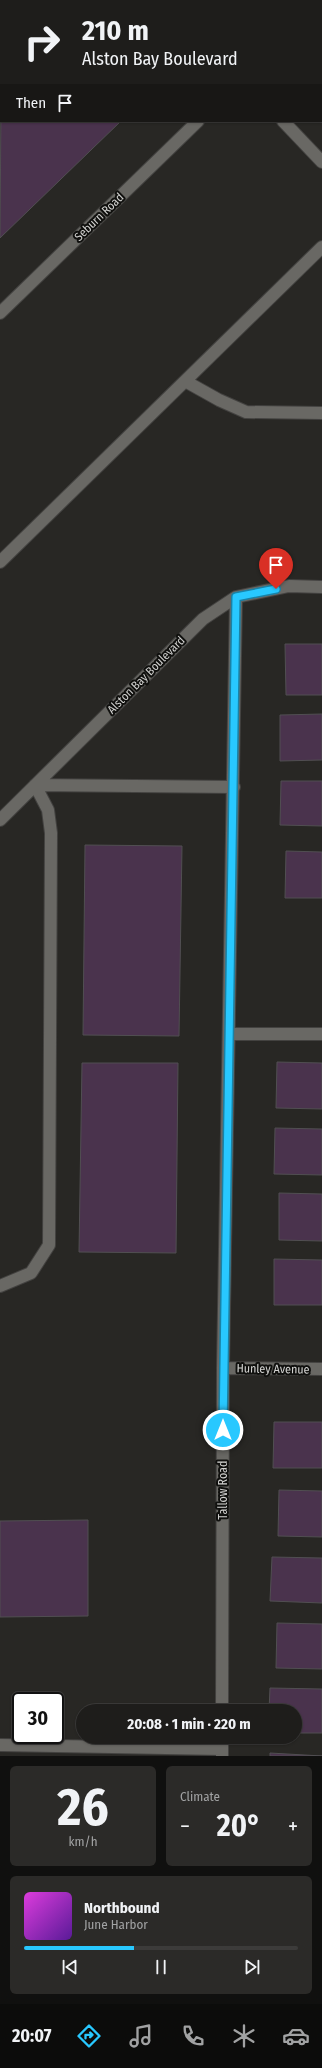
<!DOCTYPE html>
<meta charset="utf-8">
<style>
body{margin:0;font-family:"Fira Sans Condensed",sans-serif;background:#2b2a28;color:#f1f3f6;height:100vh;display:flex;flex-direction:column;font-size:15px;white-space:nowrap}
*{box-sizing:border-box;margin:0}
p{font-size:13px;color:#a1a2a3}
.icon{flex:none;width:22px;height:22px;fill:none;stroke:currentColor;stroke-width:2;stroke-linecap:round;stroke-linejoin:round}
.map{position:relative;height:1756px;overflow:hidden}
.sheet{display:flex;flex-direction:column;gap:10px;padding:10px;background:#10100f;flex:1}
.sheet>*{flex:none}
.banner{position:absolute;left:0px;top:0px;width:322px;height:122px;box-shadow:0 1px 3px #0004,0 0 0 1px #3c3b3a;background:#1e1d1b;color:#f1f3f6;overflow:hidden}
.speed{position:absolute;left:12px;top:1692px;display:flex;gap:8px;font-size:20px;font-weight:700;text-align:center}
.speed>*{display:grid;place-content:center;width:52px;height:52px;border-radius:50%;background:#1e1d1b;box-shadow:0 1px 3px #0004,0 0 0 1px #3c3b3a;line-height:1}
.speed .limit{border:2px solid #111;border-radius:6px;background:#fff;color:#111}
.pin{position:absolute;display:grid;place-items:center;width:34px;height:34px;color:#fff;margin:-41px -17px;border-radius:50% 50% 50% 0;rotate:-45deg;box-shadow:0 0 4px #0007}
.pin .icon{rotate:45deg}
.me{position:absolute;width:44px;margin:-22px;rotate:0deg;stroke-linejoin:round;filter:drop-shadow(0 0 3px #0008)}
.turn{display:flex;align-items:center;gap:14px;height:84px;padding:0 16px;font-size:18px}
.turn .icon{width:52px;height:52px;stroke-width:2.5}
.turn b{display:block;font-size:28px;line-height:34px}
.then{display:flex;align-items:center;height:38px;padding:0 16px;background:#0003;gap:8px;font-size:15px}
.big{font-size:30px;font-weight:700;line-height:1.1}
.sheet .card{flex:1;display:flex;flex-direction:column;justify-content:center;gap:6px;min-width:0;padding:0 14px;border-radius:6px;background:#2b2a28}
.sheet .dial{align-items:center;gap:0}
.dial b{font-size:52px;line-height:1}
.song{display:flex;align-items:center;gap:12px}
.cover{width:48px;height:48px;border-radius:6px;background:linear-gradient(135deg,hsl(300 70% 55%),hsl(270 70% 35%))}
.played{height:4px;border-radius:2px;background:linear-gradient(90deg,#28c8ff 40%,#3c3b3a 40%)}
.keys{display:flex;justify-content:space-around;direction:ltr}
.heat{display:flex;justify-content:space-between;align-items:center;font-size:22px;direction:ltr}
.sheet .tiles{flex:1;display:grid;gap:10px;grid-template-columns:1fr 1fr}
.card:last-child{grid-column:span 2}
.trip{position:absolute;left:76px;top:1704px;width:226px;height:40px;border-radius:20px;background:#1e1d1b;box-shadow:0 1px 3px #0004,0 0 0 1px #3c3b3a;font-weight:700;line-height:40px;text-align:center}
.tab-bar{display:flex;height:64px;justify-content:space-around;align-items:center;background:#0c0c0b;color:#a1a2a3}
.tab-bar .icon{width:28px;height:28px}
.tab-bar .selected{color:#28c8ff}
.tab-bar b{font-size:18px;color:#f1f3f6}
.map>svg:first-child{display:block}
</style>
<div class="map">
<svg width="322" height="1756" viewBox="0 0 322 1756">
<rect width="100%" height="100%" fill="#282724"/>
<path fill="#4a334d" stroke="#514f52" d="M113,0H185L186,1H114Z
M1,100V121H121L0,238Z
M285,644H322V695H286Z
M322,714V760L280,761V715Z
M281,781H322V826L280,825Z
M85,845L182,846L179,1036L83,1035Z
M286,851L322,852V898H285Z
M277,1062L322,1063V1109L276,1108Z
M82,1063H178L176,1253L79,1252Z
M275,1128L322,1129V1175L274,1174Z
M279,1193L322,1194V1241L279,1240Z
M274,1259L322,1260V1305H274Z
M274,1422H322V1468H273Z
M279,1490L322,1491V1537L278,1536Z
M88,1520V1616L0,1617V1521Z
M272,1557L322,1558V1603L270,1601Z
M277,1623L322,1624V1669L276,1668Z
M270,1688L322,1689V1733H295V1711H269Z
M270,1753L322,1756H270Z"/>
<g fill="none" stroke-linecap="round" stroke-linejoin="round">
<defs>
<path id="minor" d="M321,3L322,2
M0,64L1,63
M283,121L322,162
M0,313L198,121
M185,381L219,400L246,412L322,413
M0,562L322,247
M0,820L203,619L236,597L289,586L322,587
M229,1034H322
M0,1286L31,1273L49,1245L51,833L48,810L35,785L234,787
M223,1368L322,1369
M222,1711L223,1368L236,597
M0,1745L222,1749
M222,1756V1737"/>
</defs>
<use href="#minor" stroke="#434240" stroke-width="14"/>
<use href="#minor" stroke="#696864" stroke-width="12"/>
</g>
<g fill="none" stroke-linecap="round" stroke-linejoin="round">
<defs>
<path id="route" d="M223,1430L236,597L276,589"/>
</defs>
<use href="#route" stroke="#1a82a6" stroke-width="10"/>
<use href="#route" stroke="#28c8ff" stroke-width="7"/>
</g>
<g text-anchor="middle" stroke-width="4" stroke-linejoin="round" paint-order="stroke">
<g font-size="12" fill="#d2d2d0" stroke="#10100e">
<text transform="translate(99 217) rotate(-44)" y="4">Seburn Road</text>
<text transform="translate(146 675) rotate(-45)" y="4">Alston Bay Boulevard</text>
<text transform="translate(273 1369) rotate(1)" y="4">Hunley Avenue</text>
<text transform="translate(223 1490) rotate(-90)" y="4">Tallow Road</text>
</g>
</g>
</svg>
<div class="speed"><div class="limit">30</div></div>
<div class="pin" style="left:276px;top:589px;background:#d93025"><svg class="icon" aria-label="arrive" viewBox="0 0 24 24"><path d="M6 21V4h12l-3 4 3 4H6"/></svg></div>
<svg class="me" style="left:223px;top:1430px" viewBox="-20 -20 40 40"><circle r="17" fill="#28c8ff" stroke="#fff" stroke-width="3"/><path d="M0-11L8 9 0 5-8 9z" fill="#fff"/></svg>
<div class="trip">20:08 · 1 min · 220 m</div>
<div class="banner">
<div class="turn"><svg class="icon" aria-label="right" viewBox="0 0 24 24"><path d="M7 20v-9h11M14 6l5 5-5 5"/></svg><div><b>210 m</b>Alston Bay Boulevard</div></div>
<div class="then">Then<svg class="icon" aria-label="arrive" viewBox="0 0 24 24"><path d="M6 21V4h12l-3 4 3 4H6"/></svg></div>
</div>
</div>
<section class="sheet">
<div class="tiles">
<div class="card dial"><b>26</b><p>km/h</p></div>
<div class="card"><p>Climate</p>
<div class="heat"><a>−</a><b class="big">20°</b><a>+</a></div>
</div>
<div class="card">
<div class="song"><i class="cover"></i><div><b>Northbound</b><p>June Harbor</p></div></div>
<div class="played"></div>
<div class="keys"><svg class="icon" aria-label="previous" viewBox="0 0 24 24"><path d="M18 5L8 12l10 7zM5 5v14"/></svg><svg class="icon" aria-label="pause" viewBox="0 0 24 24"><path d="M8 5v14M16 5v14"/></svg><svg class="icon" aria-label="next" viewBox="0 0 24 24"><path d="M6 5l10 7-10 7zM19 5v14"/></svg></div>
</div>
</div>
</section>
<nav class="tab-bar">
<b>20:07</b>
<svg class="icon selected" aria-label="directions" viewBox="0 0 24 24"><path d="M12 3l9 9-9 9-9-9zM9 14v-3h6M13 9l2 2-2 2"/></svg>
<svg class="icon" aria-label="music" viewBox="0 0 24 24"><path d="M9 18V5l10-2v13"/><circle cx="6" cy="18" r="3"/><circle cx="16" cy="16" r="3"/></svg>
<svg class="icon" aria-label="phone" viewBox="0 0 24 24"><path d="M5 4h4l2 5-3 2q2 4 5 5l2-3 5 2v4C11 20 4 13 5 4z"/></svg>
<svg class="icon" aria-label="climate" viewBox="0 0 24 24"><path d="M12 3v18M4 7l16 10M4 17L20 7"/></svg>
<svg class="icon" aria-label="car" viewBox="0 0 24 24"><path d="M5 17H2v-5l4-1 3-4h7l3 4 3 1v5h-3M9 17h6M6 11h13"/><circle cx="7" cy="17" r="2"/><circle cx="17" cy="17" r="2"/></svg>
</nav>
